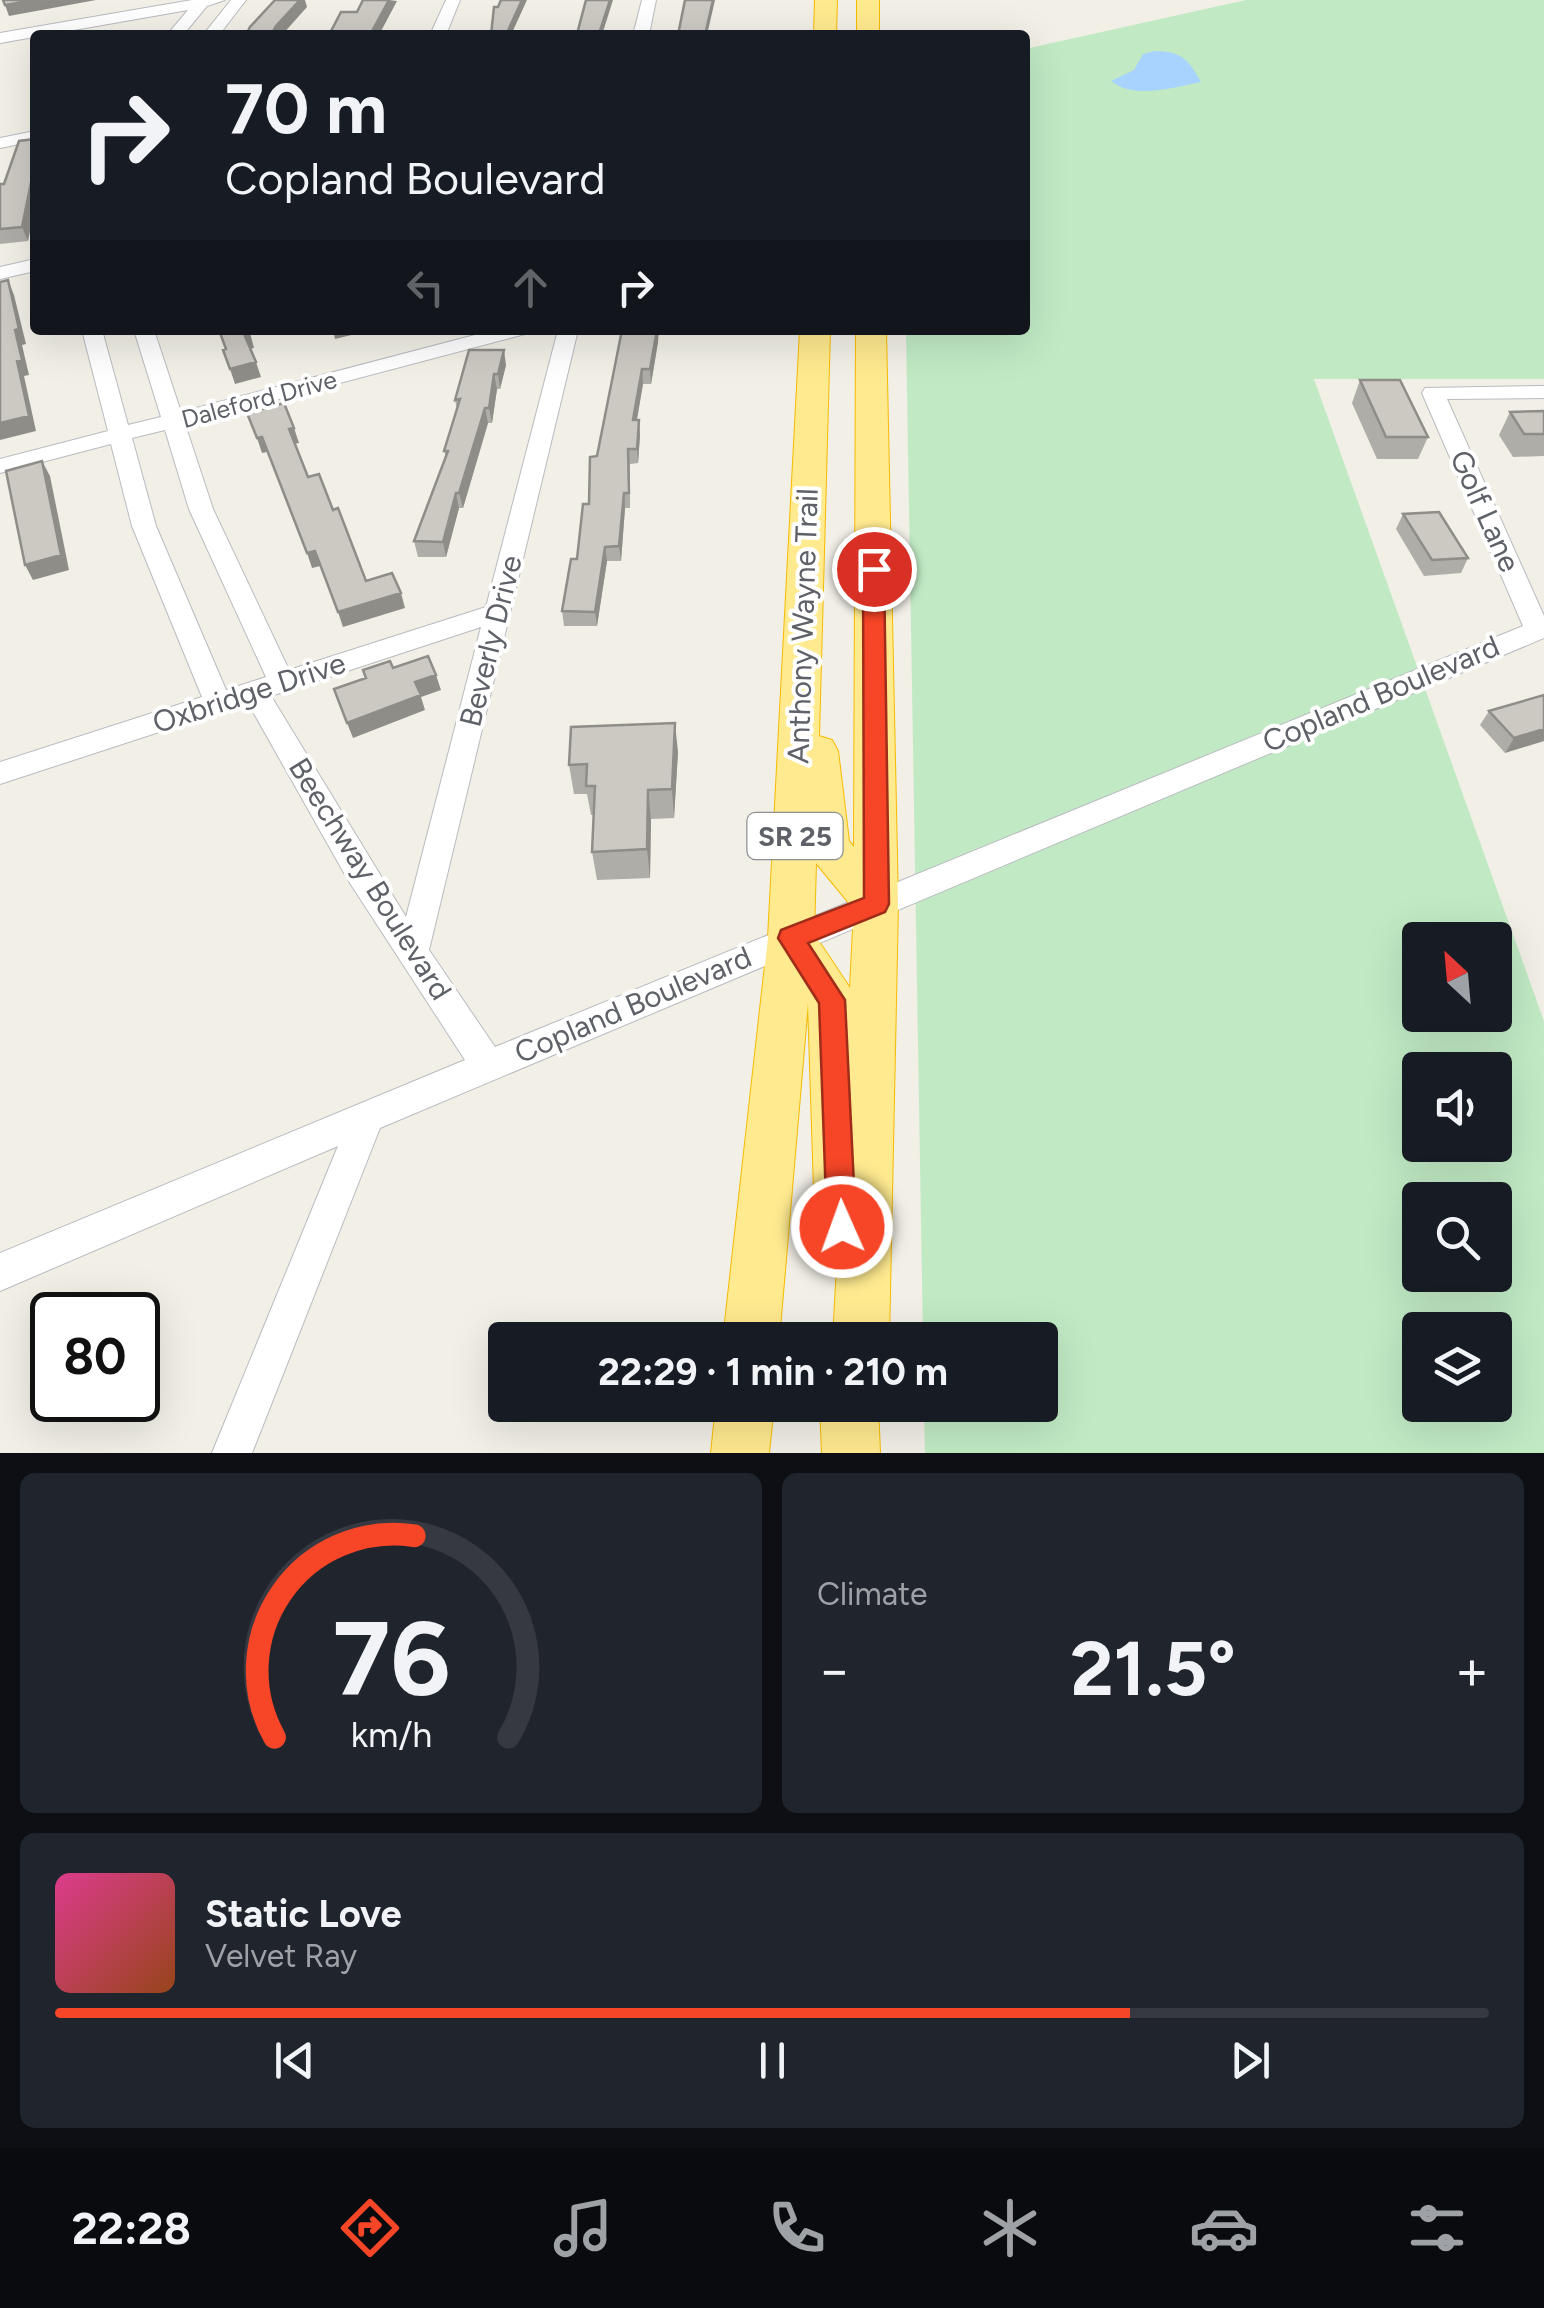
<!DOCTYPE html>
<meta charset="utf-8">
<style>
body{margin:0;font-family:Figtree,sans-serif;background:#20242c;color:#f1f3f6;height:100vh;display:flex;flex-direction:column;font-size:38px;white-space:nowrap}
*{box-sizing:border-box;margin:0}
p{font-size:32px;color:#9ea1a6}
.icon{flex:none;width:55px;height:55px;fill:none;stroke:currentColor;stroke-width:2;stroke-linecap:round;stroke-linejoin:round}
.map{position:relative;height:1453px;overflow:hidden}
.details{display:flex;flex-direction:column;gap:20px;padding:20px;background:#0d0f14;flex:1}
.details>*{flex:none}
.banner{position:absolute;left:30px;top:30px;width:1000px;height:305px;border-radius:10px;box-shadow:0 10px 40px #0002;background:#171b24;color:#f1f3f6;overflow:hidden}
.needle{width:65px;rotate:334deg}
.controls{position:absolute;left:1402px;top:922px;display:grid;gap:20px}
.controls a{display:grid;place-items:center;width:110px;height:110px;border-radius:10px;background:#171b24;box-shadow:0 10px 40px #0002;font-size:50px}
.speed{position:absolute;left:30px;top:1292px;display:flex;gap:20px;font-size:50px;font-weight:700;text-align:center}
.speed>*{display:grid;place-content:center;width:130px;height:130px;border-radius:50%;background:#171b24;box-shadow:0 10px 40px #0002;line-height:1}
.speed .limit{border:5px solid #111;border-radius:15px;background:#fff;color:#111}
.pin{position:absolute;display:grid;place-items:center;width:85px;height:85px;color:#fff;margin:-42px;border:5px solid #fff;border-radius:50%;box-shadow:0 2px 10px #0007}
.me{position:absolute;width:110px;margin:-55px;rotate:358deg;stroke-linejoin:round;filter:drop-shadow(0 0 8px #0008)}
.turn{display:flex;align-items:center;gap:35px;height:210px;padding:0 30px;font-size:45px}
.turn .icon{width:130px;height:130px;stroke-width:2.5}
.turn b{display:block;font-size:70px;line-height:85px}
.lanes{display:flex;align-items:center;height:95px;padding:0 30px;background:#0003;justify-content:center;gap:50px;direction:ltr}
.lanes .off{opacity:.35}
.big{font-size:75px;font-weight:700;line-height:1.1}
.details .widget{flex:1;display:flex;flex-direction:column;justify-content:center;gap:15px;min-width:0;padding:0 35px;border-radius:15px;background:#20242c}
.details .dial{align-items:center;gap:0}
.dial svg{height:260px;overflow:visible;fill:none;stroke:#363941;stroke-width:7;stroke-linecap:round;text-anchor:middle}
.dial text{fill:#f1f3f6;stroke:none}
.song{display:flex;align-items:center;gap:30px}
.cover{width:120px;height:120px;border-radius:15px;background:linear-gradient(135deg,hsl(330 70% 55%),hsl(20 70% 35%))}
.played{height:10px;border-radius:5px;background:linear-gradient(90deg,#f64527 75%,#363941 75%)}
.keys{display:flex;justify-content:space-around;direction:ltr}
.heat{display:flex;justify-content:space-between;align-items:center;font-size:55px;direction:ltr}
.details .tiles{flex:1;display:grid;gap:20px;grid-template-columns:1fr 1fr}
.widget:last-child{grid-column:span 2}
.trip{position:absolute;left:488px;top:1322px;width:570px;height:100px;border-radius:10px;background:#171b24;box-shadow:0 10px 40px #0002;font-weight:700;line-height:100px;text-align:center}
.dock{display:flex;height:160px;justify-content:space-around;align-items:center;background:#090b0e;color:#9ea1a6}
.dock .icon{width:70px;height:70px}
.dock .current{color:#f64527}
.dock b{font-size:45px;color:#f1f3f6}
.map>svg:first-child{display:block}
</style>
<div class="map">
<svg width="1544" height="1453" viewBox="0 0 1544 1453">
<rect width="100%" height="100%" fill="#f1efe6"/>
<path fill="#c1eac4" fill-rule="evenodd" d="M1246,0H1544V379H1314L1544,1021V1453H925L924,1405H1040V1340H923L906,330H1025V49ZM1420,940H1495V1015H1420ZM1420,1070H1495V1145H1420ZM1420,1200H1495V1275H1420ZM1420,1330H1495V1405H1420Z"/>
<path fill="#a8d3ff" d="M1155,51C1183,51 1190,62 1201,82C1174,87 1134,100 1111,81L1134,70L1143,54Z"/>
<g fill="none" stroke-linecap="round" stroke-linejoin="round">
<defs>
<path id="minor" d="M192,0H225L207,6L183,35H167L188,10L0,43V33Z
M231,0H246L219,35H203Z
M446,0H460L446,35H430Z
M642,0H656L649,35H633Z
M35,131V141L0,148V138Z
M35,259V271L0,279V267Z
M82,330H102L128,425L161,417L134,330H154L181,412L494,330H528L525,334L185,424L213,509L289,670L486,607L558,330H578L429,950L495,1047L1523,626L1422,393L1425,388L1544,386V398L1447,399L1544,616V638L380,1128L252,1453H212L338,1146L0,1291V1253L465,1060L348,880L248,703L0,784V762L202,697L132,526L111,444L0,473V459L108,431ZM165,430L189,509L266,677L226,690L156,526L132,438ZM481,627L406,917L271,696Z"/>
<path id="highway" d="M815,0H837L836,35H814Z
M857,0H879V35H857Z
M800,330H830L819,736L832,740L838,751L849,841L854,847L856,330H886L898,904L889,1340H833L838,1246L822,1239L815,1221L808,1003L779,1340H723L768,938ZM816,863L854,909L850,988L814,934Z
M716,1405H774L769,1453H711Z
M820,1405H878L880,1453H822Z"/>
</defs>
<use href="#minor" stroke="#b9bbc1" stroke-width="2"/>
<use href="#highway" stroke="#f7bb00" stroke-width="2"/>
<use href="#minor" fill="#fff" fill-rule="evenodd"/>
<use href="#highway" fill="#ffea8f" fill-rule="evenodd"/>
</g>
<path fill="#afada8" d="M35,139V205L28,241L0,244V184H4Z
M622,330L658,342L651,384H643L637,420L640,435L638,463L630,464V508H625L621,561H607L597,626H564L562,611L577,559L589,504Z
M506,365L500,389H497L492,423H488L463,508H459L446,557H418L414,541L446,457L444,451L457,410L455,400Z
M1360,380L1428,437L1418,459H1377L1352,403Z
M1544,411V456L1513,457L1499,435L1510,412Z
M1403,514L1468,558L1461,573L1424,576L1396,529Z
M1544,695L1505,753L1480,725L1489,711Z
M678,752L674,818L651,819L650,878L597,880L592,852L594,815H591L587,794H574L569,765Z"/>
<path fill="#8f8d88" d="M36,0H96L9,16L5,5Z
M300,0H305L307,7L282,35H271L276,26Z
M389,0L397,1L379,35H371Z
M522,0H527L511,35H506Z
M610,0H613L602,35H600Z
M713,0H715L707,35H705Z
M34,164L35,205L28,241L22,227Z
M8,280L14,295L26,344L22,345L29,375L24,376L36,431L0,440V423L17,361Z
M333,330H372L335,339Z
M657,330H659L658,342L651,384L650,369Z
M250,333L254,348L249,349L244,334Z
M504,350L506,365L500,389L498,374Z
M256,362L261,377L235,384L230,369Z
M642,369L643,384L634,435L633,420Z
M494,374L497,389L492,423L489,408Z
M485,408L488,423L463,508L459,493Z
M639,420L640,435L638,463L637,449Z
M294,428L299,443L294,444L289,429Z
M262,437L267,452L262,453L257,438Z
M42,461L50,476L69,570L33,580L25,565Z
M456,493L459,508L446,557L443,542Z
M624,493L625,508L621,561L619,546Z
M605,547L607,561L597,626L595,612Z
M315,551L320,566L312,568L307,553Z
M401,593L405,608L343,627L338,612Z
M436,675L441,690L421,697L425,710L353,738L347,723L415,682Z
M675,723L678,752L674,818L672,789Z
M1544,729V741L1505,753L1514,738Z
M648,790L651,819L650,878L647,849Z"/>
<path fill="#ccc9c3" stroke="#8f8d88" stroke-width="2.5" d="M3,0H36L5,5Z
M275,0H300L276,26L271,35H246L250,27Z
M363,0H389L371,33H366L365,35H329L341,12H357Z
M501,0H522L506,35H491L494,7H498Z
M586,0H610L599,34H577Z
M685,0H713L705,35H678Z
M35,139V163L22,227L0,229V184H4L19,141Z
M8,280L19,329L15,330L22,360L17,361L29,416L0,423V282Z
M219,330H248L250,333L244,334L256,362L230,369L223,350L226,349Z
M622,330H657L650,369H642L633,420H639L637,449H628L629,493H624L619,546L605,547L595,612L562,611L571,559H577L583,504H589L590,457L597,456Z
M469,350H504L498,374H494L489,408H485L459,493H456L443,542L414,541L448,451H444L460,399L455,400Z
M1360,380H1400L1428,437H1386Z
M284,403L294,428L289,429L308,477L319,474L333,510L338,508L366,581L392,573L401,593L338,612L315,551L307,553L262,437L257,438L247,413Z
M1544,411V434H1524L1510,412Z
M42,461L61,555L25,565L6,471Z
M1439,512L1468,558L1432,560L1403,514Z
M428,656L436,675L415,682L421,695L347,723L334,689L366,678L363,670L390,661L393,668Z
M1544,695V729L1514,738L1489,711Z
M675,723L672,789L648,790L647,849L592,852L595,786H586L587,764L569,765L571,727Z"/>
<path fill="#f64527" stroke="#a02d19" stroke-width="2.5" d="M874,562L884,569L889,904L885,912L808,943L845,1000L856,1227L852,1237L842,1242L831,1237L827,1227L819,1003L778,938L781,930L864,898L863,569Z"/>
<g text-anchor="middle" stroke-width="8" stroke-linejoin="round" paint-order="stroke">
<g font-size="25" fill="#5e6168" stroke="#fff">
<text transform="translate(259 399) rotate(-15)" y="9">Daleford Drive</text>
</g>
<rect fill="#fff" stroke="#8e9095" stroke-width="2.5" x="747.5" y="813" width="95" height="46" rx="8"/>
<g font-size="28" font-weight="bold" fill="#5e6168">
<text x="795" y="846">SR 25</text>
</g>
<g font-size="30" fill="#5e6168" stroke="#fff">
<text transform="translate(1485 511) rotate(66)" y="10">Golf Lane</text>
<text transform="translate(803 626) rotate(-88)" y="10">Anthony Wayne Trail</text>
<text transform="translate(491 641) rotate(-76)" y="10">Beverly Drive</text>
<text transform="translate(249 693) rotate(-18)" y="10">Oxbridge Drive</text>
<text transform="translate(1381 694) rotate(-23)" y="10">Copland Boulevard</text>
<text transform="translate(370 879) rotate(58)" y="10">Beechway Boulevard</text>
<text transform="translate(633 1005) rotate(-23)" y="10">Copland Boulevard</text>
</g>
</g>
</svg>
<div class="controls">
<a><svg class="needle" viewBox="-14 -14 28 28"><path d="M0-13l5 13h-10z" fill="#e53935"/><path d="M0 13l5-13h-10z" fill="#9ea1a6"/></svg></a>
<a><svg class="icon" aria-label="sound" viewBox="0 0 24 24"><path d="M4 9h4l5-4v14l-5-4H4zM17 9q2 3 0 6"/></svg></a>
<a><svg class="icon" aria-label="search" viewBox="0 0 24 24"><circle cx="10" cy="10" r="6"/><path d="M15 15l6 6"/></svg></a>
<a><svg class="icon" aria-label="layers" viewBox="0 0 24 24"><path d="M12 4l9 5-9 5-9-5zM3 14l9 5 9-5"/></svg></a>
</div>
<div class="speed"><div class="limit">80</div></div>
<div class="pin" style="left:874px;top:569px;background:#d93025"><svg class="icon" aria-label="arrive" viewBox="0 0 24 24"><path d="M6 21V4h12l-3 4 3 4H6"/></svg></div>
<svg class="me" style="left:842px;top:1227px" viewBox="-20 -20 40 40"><circle r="17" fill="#f64527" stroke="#fff" stroke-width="3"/><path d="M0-11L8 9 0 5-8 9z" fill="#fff"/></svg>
<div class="trip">22:29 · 1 min · 210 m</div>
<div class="banner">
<div class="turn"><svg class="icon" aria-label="right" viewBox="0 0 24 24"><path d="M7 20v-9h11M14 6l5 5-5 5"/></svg><div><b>70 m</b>Copland Boulevard</div></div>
<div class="lanes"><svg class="icon off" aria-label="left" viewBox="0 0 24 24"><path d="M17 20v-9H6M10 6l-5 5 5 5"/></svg><svg class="icon off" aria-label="ahead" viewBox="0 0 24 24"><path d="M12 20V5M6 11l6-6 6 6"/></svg><svg class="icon" aria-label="right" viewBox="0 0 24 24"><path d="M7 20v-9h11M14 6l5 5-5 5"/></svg></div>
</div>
</div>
<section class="details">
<div class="tiles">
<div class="widget dial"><svg viewBox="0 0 100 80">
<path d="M14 69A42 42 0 1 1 86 69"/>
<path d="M14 69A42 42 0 0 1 57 7" stroke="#f64527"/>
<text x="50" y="56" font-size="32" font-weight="700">76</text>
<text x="50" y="72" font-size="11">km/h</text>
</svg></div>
<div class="widget"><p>Climate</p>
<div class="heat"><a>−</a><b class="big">21.5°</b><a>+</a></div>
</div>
<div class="widget">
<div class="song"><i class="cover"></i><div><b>Static Love</b><p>Velvet Ray</p></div></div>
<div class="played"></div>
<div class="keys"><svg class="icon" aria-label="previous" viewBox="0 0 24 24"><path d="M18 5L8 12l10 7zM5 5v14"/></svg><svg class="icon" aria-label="pause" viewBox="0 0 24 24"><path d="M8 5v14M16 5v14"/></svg><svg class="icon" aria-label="next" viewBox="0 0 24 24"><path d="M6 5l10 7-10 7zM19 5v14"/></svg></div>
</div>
</div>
</section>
<nav class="dock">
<b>22:28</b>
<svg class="icon current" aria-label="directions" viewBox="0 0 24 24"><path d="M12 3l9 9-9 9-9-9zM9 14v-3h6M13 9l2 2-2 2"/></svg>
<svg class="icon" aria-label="music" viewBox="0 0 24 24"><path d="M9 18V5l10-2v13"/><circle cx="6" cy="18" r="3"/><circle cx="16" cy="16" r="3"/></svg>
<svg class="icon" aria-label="phone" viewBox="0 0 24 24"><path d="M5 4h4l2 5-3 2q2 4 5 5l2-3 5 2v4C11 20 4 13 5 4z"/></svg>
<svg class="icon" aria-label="climate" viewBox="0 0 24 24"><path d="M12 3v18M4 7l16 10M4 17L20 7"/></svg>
<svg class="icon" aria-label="car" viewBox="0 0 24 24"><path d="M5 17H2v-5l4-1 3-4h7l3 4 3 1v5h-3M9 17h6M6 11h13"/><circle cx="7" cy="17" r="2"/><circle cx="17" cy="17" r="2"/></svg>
<svg class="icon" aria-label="filters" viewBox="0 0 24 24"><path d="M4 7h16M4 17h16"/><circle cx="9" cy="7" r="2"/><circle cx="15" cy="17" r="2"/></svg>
</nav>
